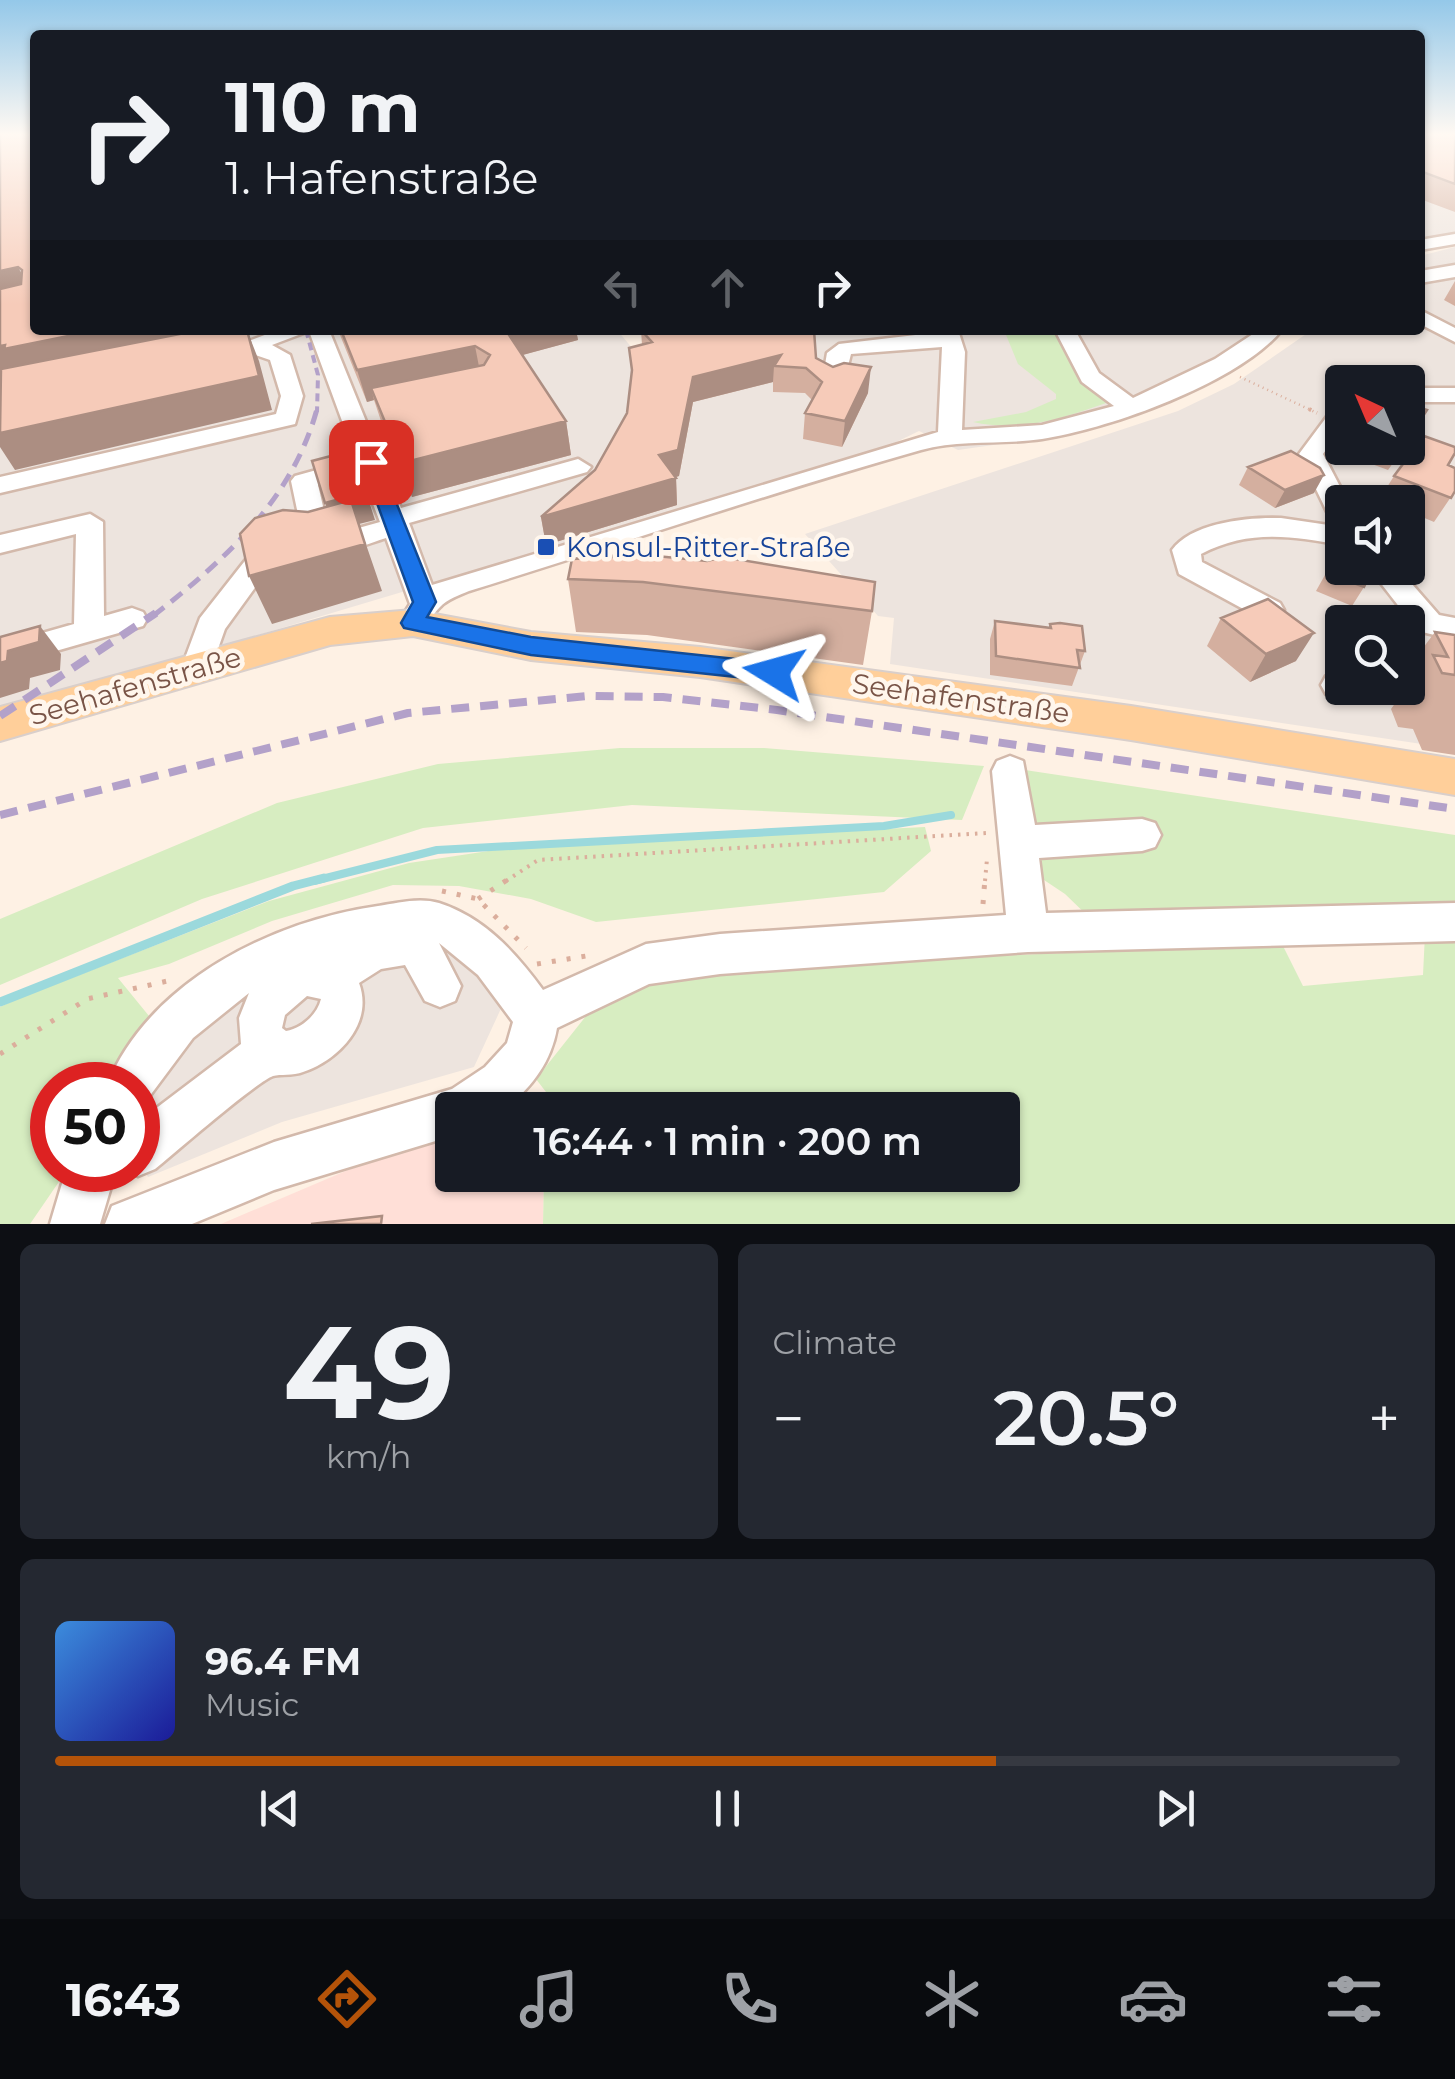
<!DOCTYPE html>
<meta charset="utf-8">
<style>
body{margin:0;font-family:Montserrat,sans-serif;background:#242831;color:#f1f3f6;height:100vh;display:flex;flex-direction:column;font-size:38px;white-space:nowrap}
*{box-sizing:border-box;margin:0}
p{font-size:32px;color:#9ea1a6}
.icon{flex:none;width:55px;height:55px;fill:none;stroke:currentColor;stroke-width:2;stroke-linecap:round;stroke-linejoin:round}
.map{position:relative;height:1224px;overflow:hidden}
.panel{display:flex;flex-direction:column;gap:20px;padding:20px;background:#0d0f14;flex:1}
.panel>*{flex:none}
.hud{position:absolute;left:30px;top:30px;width:1395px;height:305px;border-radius:10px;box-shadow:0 2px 8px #0004;background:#171b24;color:#f1f3f6;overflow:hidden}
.needle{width:65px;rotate:316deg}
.fabs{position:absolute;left:1325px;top:365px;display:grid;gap:20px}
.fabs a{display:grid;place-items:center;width:100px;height:100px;border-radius:10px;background:#171b24;box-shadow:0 2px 8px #0004;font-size:50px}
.speed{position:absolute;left:30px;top:1062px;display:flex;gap:20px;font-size:50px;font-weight:700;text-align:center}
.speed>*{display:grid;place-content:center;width:130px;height:130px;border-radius:50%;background:#171b24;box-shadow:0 2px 8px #0004;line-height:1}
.speed .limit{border:15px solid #d22;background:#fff;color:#111}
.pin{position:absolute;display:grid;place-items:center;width:85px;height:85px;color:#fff;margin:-42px;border-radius:20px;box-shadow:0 5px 15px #0006}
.me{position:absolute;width:110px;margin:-55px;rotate:278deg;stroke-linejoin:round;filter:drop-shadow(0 0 8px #0008)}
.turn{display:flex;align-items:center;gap:35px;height:210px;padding:0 30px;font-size:45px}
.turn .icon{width:130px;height:130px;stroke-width:2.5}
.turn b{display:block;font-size:70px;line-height:85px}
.lanes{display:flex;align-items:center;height:95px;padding:0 30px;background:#0003;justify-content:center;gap:50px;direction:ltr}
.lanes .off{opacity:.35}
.big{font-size:75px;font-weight:600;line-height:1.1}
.panel .tile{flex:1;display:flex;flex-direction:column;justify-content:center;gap:15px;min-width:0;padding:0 35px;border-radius:15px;background:#242831}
.panel .dial{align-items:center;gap:0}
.dial b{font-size:130px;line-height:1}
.song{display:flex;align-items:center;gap:30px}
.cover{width:120px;height:120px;border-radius:15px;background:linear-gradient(135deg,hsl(210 70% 55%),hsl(240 70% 35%))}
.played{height:10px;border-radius:5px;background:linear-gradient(90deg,#b45309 70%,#363941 70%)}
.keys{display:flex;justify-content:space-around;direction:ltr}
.heat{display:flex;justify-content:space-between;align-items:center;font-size:55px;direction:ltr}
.panel .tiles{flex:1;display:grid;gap:20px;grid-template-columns:1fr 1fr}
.tile:last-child{grid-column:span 2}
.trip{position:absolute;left:435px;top:1092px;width:585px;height:100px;border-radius:10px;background:#171b24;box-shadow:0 2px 8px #0004;font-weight:600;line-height:100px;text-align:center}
.menu{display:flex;height:160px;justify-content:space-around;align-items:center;background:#090b0e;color:#9ea1a6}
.menu .icon{width:70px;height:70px}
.menu .active{color:#b45309}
.menu b{font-size:45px;color:#f1f3f6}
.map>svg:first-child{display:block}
</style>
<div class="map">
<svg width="1455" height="1224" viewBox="0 0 1455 1224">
<rect width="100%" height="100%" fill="#fef1e4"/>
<path fill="#ffdfd7" d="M452,1137V1175H544L543,1224H221L348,1170Z"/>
<path fill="#ede4de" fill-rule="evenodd" d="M0,133L35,330H617L633,349L716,330H1279L1056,436L958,450L919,431L884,448L0,712Z
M1420,167L1455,180V241L1420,250Z
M1455,247V749L890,664L894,618L878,616L805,534L1178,411L1234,384L1312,330H1420V256ZM1342,382H1408V448H1342ZM1342,502H1408V568H1342ZM1342,622H1408V688H1342Z
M435,926L504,1002L474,1067L282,1122L148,1177L138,1160V1131L148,1123L158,1062L225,990Z"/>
<path fill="#d7edc1" d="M1004,330H1062L1109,402C1064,418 1021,433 973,422L1026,412L1056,399V394L1018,364Z
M620,748H764L984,766L962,820L632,805L423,828L202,899L0,985V919L277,803L438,764Z
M1025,770L1455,835V907L1095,923L1065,894L1032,872Z
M925,827L931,851L884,892L596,922L531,899L459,886L393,885L272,921L169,964L118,978L149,1016L119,1085H52V1170H67L30,1224H0V1007L15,1000L269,901L409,863L521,846Z
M1425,934L1455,935V1224H543L544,1175H1002V1110H546V1092L536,1079L586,1016L625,985L702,968L1282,944L1303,986L1423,975Z"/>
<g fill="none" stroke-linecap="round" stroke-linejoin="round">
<path stroke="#9bd9dc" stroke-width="8" d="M314,881L437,850L884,826L951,815"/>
<path stroke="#9bd9dc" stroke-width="9" d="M0,1002L293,886L324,878"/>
<defs>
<path id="minor" d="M1455,234V244L1420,250V240Z
M1455,265V277L1420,283V271Z
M1420,310L1455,328V342L1420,324Z
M278,330H329L401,508L578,459L591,467L587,472L409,523L432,585L938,432L942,347L851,354L844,382L833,389L822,382L827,353L839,344L958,330L965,352L962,430L1042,425L1114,406L1082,382L1055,330H1075L1099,373L1133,398L1215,359L1259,330H1282C1238,383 1109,429 1042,439C1002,445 960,439 921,450C769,493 620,544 469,591C460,595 447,599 440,607C426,621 426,637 402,631L398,623L410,604L386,538C362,545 322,566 304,543L291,481L295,476L356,459L309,331L272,345L290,355L303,396L295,424L0,493V477L276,414L281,396L270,360L233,347ZM361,473L380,522L330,536L318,485Z
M1408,388H1455V402H1408Z
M1342,405V428L1323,454L1348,502H1342V524L1329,516L1299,454L1334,407Z
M90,514L103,522L104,616L132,608L143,612L147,619L143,626L0,667V645L74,624L76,534L0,553V535Z
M1281,518L1342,527V545C1291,536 1249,529 1201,554L1202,562L1280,603L1284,610L1280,617H1258L1179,574L1172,550C1192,522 1249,517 1281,518Z
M272,536L286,545L225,629L208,677H186L181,669L200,618L262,539Z
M1369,568H1398L1439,615L1455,618V640L1418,631Z
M1342,670V688H1355C1348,698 1337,697 1326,694L1321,685L1326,676Z
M1010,756L1023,761L1035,825L1142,819L1155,823L1161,835L1155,847L1142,851L1039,858L1046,913L1455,903V941L1028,952L720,974L649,984L557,1028C551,1063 531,1088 504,1110H452V1136L274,1190L192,1224H105L112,1206L274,1142L452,1089L485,1067L507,1043L513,1022L478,975L439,943L461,986L455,1001L440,1007L425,1001L405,965L381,969L359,983C374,1023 339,1060 303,1072C293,1076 280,1074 273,1076C256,1082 175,1153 155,1169L138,1176L123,1170H138V1122L241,1044L239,1018L249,993L193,1038L146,1101L138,1105V1085H107C150,981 272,921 378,906C397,903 420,897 439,903C485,918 515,952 543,990L646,944L720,934L1006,915L992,771L997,761ZM307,996L321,999C317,1015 302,1028 286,1031L282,1028L285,1015Z
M66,1170H116L100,1224H50Z"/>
<path id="major" d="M413,610L531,632L700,647L1131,706L1455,759V795L1131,740L700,677L531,660L413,636L330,645L0,741V707L330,617Z"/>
</defs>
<use href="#minor" stroke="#d3b9ab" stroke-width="5"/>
<use href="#major" stroke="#d9cfcb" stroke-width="4"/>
<path stroke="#dbae9c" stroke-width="2.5" stroke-dasharray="1 4" stroke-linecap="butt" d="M1240,377L1315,412"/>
<path stroke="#dbae9c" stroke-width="4" stroke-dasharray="2.5 6" stroke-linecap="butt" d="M1309,409L1317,413
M506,881L538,860L986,833
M985,881L987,859"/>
<path stroke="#dbae9c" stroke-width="5" stroke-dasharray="4 11" stroke-linecap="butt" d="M442,891L478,899L526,948
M478,899L510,878
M983,904L985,878
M537,964L586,956
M0,1054L87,999L172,980"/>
<use href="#minor" fill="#fff" fill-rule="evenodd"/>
<use href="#major" fill="#ffcf9a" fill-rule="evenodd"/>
<path stroke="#b3a1c9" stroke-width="4" stroke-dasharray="8 5" stroke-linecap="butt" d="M306,330L318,375L317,412"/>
<path stroke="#b3a1c9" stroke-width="5" stroke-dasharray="14 9" stroke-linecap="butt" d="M153,616C226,559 292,500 317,409"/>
<path stroke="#b3a1c9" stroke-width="8" stroke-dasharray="18 11" stroke-linecap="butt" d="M0,716L156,613
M0,815L408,713L587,696L663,697L777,710L1455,809"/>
</g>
<path fill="#d4af9f" d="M1420,133H1455V212L1420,199Z
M1455,281V306L1444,300Z
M338,330H576L578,340L522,355L566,421L571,455L412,497L381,421L374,400L367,402Z
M641,330L816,358L868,393L842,447L803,439L805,413L812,400L805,393L773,392V382L693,402L679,476L676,477L677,505L546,545L541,517L595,470L627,413L632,376L629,348L642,345Z
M1342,428V448H1404L1388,470L1331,449Z
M1448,465L1455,491L1434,522L1408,511V502H1385L1379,500L1394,476Z
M1248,467L1314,493L1275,508L1239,485Z
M1339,550L1364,587L1352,606L1316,591Z
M572,559L872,611L863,665L647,635L576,632L568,579Z
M1221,618L1296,661L1250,682L1207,646Z
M995,621L1049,628L1050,624L1085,651L1072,686L990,675V639Z
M1435,632L1455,635V755L1422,750L1413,729L1398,727L1391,709L1399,698L1395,688H1408V668Z"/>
<path fill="#ac8e82" d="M18,267L34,296L0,306V271Z
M98,330H259L248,333L259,361L272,410L15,470L0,447V346Z
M510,330H576L578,340L519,356L509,335Z
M475,346L481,377L371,388L374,400L367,402L357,370Z
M781,355L774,366L773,382L693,402L679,476L660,482L659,455L693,377Z
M871,367L868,393L842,447L845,421Z
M566,421L571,455L412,497L402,463Z
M1324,475L1314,493L1275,508L1285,490Z
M676,478L677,505L546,545L541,517Z
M366,492L375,520L359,524L382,591L272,624L249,576L336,531L325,503Z
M40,626L61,654L60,670L30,678L29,689L0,698V663L8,651Z
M1314,633L1296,661L1250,682L1266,654Z"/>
<path fill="#f6cbb9" stroke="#ac8e82" stroke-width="2.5" d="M0,133H35V330H98L4,349L5,345L0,346V289L21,284L22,270L18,267L0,271Z
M1420,133H1455V184L1420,171Z
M200,330H247L259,376L0,433L1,369Z
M341,330H512L515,334L509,335L566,421L402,463L371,388L484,365L490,355L475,346L357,370Z
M641,330H814L816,358L833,367L844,363L871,367L845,421L805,413L822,382L806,368L774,366L781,355L693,377L678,450L659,455L676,478L541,517L595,470L627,413L632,370L629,348L652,342Z
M1408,404L1427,410L1408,439Z
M1424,436L1455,447V453L1448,465L1455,468V491L1451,498L1394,476Z
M350,451L366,492L325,503L312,461Z
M1291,451L1320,468L1324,475L1285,490L1248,467Z
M351,500L365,544L249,576L240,534L255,518L283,510L308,512Z
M1339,550L1342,551V568H1373L1364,587L1327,573Z
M615,552L707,561L723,557L875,582L872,611L643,582L568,579L572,559L613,557Z
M1268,599L1314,633L1266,654L1221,618Z
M995,621L1051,628L1050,624L1060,623L1082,626L1085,651L1077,650L1080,668L996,656Z
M40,626L39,642L8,651L7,661L0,663V637Z
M1435,632L1455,635V675L1442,673L1433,655L1448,657Z
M382,1216L381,1224H311Z"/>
<linearGradient id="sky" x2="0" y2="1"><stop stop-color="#94c8e9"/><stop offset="0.44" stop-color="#fff9f3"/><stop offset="1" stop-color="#fff9f3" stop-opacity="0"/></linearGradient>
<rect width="1455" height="305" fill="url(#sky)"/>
<path fill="#1a73e8" stroke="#114b97" stroke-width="2.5" d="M371,456L380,462L436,602L427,617L531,637L774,663L786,672L774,681L531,655L404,628L401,623L413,602L362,462Z"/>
<rect fill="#1a4fb4" stroke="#fff6ec" stroke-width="4" x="536" y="537" width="20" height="20" rx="5"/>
<g text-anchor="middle" stroke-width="9" stroke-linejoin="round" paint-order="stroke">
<g font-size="28" fill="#164399" stroke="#fff6ec" text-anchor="start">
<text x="566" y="557">Konsul-Ritter-Straße</text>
</g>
<g font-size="28" fill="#795447" stroke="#fff6ec">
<text transform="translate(135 686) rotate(-16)" y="10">Seehafenstraße</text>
<text transform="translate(961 698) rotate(8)" y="10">Seehafenstraße</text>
</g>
</g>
</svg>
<div class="fabs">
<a><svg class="needle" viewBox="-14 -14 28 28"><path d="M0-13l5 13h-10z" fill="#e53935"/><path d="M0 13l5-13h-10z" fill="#9ea1a6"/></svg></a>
<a><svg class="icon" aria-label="sound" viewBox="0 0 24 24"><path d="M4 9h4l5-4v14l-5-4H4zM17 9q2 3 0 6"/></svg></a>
<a><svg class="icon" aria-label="search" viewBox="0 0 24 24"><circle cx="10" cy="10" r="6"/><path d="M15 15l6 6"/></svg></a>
</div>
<div class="speed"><div class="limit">50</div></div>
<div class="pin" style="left:371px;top:462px;background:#d93025"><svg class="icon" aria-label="arrive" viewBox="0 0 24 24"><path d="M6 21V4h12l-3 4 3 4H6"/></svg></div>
<svg class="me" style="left:774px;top:672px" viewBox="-20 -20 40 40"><path d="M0-17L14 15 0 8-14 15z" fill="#1a73e8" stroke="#fff" stroke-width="4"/></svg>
<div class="trip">16:44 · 1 min · 200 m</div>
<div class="hud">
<div class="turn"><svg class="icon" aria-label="right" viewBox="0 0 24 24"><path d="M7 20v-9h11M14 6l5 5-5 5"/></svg><div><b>110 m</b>1. Hafenstraße</div></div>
<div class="lanes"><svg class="icon off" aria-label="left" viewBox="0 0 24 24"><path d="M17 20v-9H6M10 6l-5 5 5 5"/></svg><svg class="icon off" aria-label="ahead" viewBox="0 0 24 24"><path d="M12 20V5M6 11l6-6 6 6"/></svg><svg class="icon" aria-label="right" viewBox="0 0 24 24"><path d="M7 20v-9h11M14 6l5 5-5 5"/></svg></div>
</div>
</div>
<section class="panel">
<div class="tiles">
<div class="tile dial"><b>49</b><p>km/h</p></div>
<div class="tile"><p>Climate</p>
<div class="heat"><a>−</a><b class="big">20.5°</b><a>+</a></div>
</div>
<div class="tile">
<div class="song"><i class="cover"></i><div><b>96.4 FM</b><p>Music</p></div></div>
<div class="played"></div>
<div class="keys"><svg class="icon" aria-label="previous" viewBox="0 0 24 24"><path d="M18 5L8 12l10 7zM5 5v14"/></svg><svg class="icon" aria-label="pause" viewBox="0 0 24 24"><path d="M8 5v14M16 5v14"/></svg><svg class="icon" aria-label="next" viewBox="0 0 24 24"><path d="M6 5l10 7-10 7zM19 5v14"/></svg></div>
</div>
</div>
</section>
<nav class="menu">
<b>16:43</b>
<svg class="icon active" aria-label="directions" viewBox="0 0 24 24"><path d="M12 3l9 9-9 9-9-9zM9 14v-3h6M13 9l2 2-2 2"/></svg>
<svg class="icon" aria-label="music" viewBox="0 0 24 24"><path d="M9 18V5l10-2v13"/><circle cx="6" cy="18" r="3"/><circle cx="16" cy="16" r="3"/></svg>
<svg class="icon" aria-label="phone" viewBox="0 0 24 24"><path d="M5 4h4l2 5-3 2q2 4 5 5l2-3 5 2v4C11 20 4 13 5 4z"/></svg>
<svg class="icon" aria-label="climate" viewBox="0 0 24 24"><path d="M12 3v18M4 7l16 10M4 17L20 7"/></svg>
<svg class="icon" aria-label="car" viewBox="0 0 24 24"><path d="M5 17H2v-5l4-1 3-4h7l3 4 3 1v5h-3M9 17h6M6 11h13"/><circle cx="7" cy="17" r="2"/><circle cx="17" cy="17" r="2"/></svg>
<svg class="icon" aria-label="filters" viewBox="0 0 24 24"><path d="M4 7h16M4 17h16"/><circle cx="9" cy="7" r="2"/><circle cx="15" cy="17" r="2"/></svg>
</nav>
